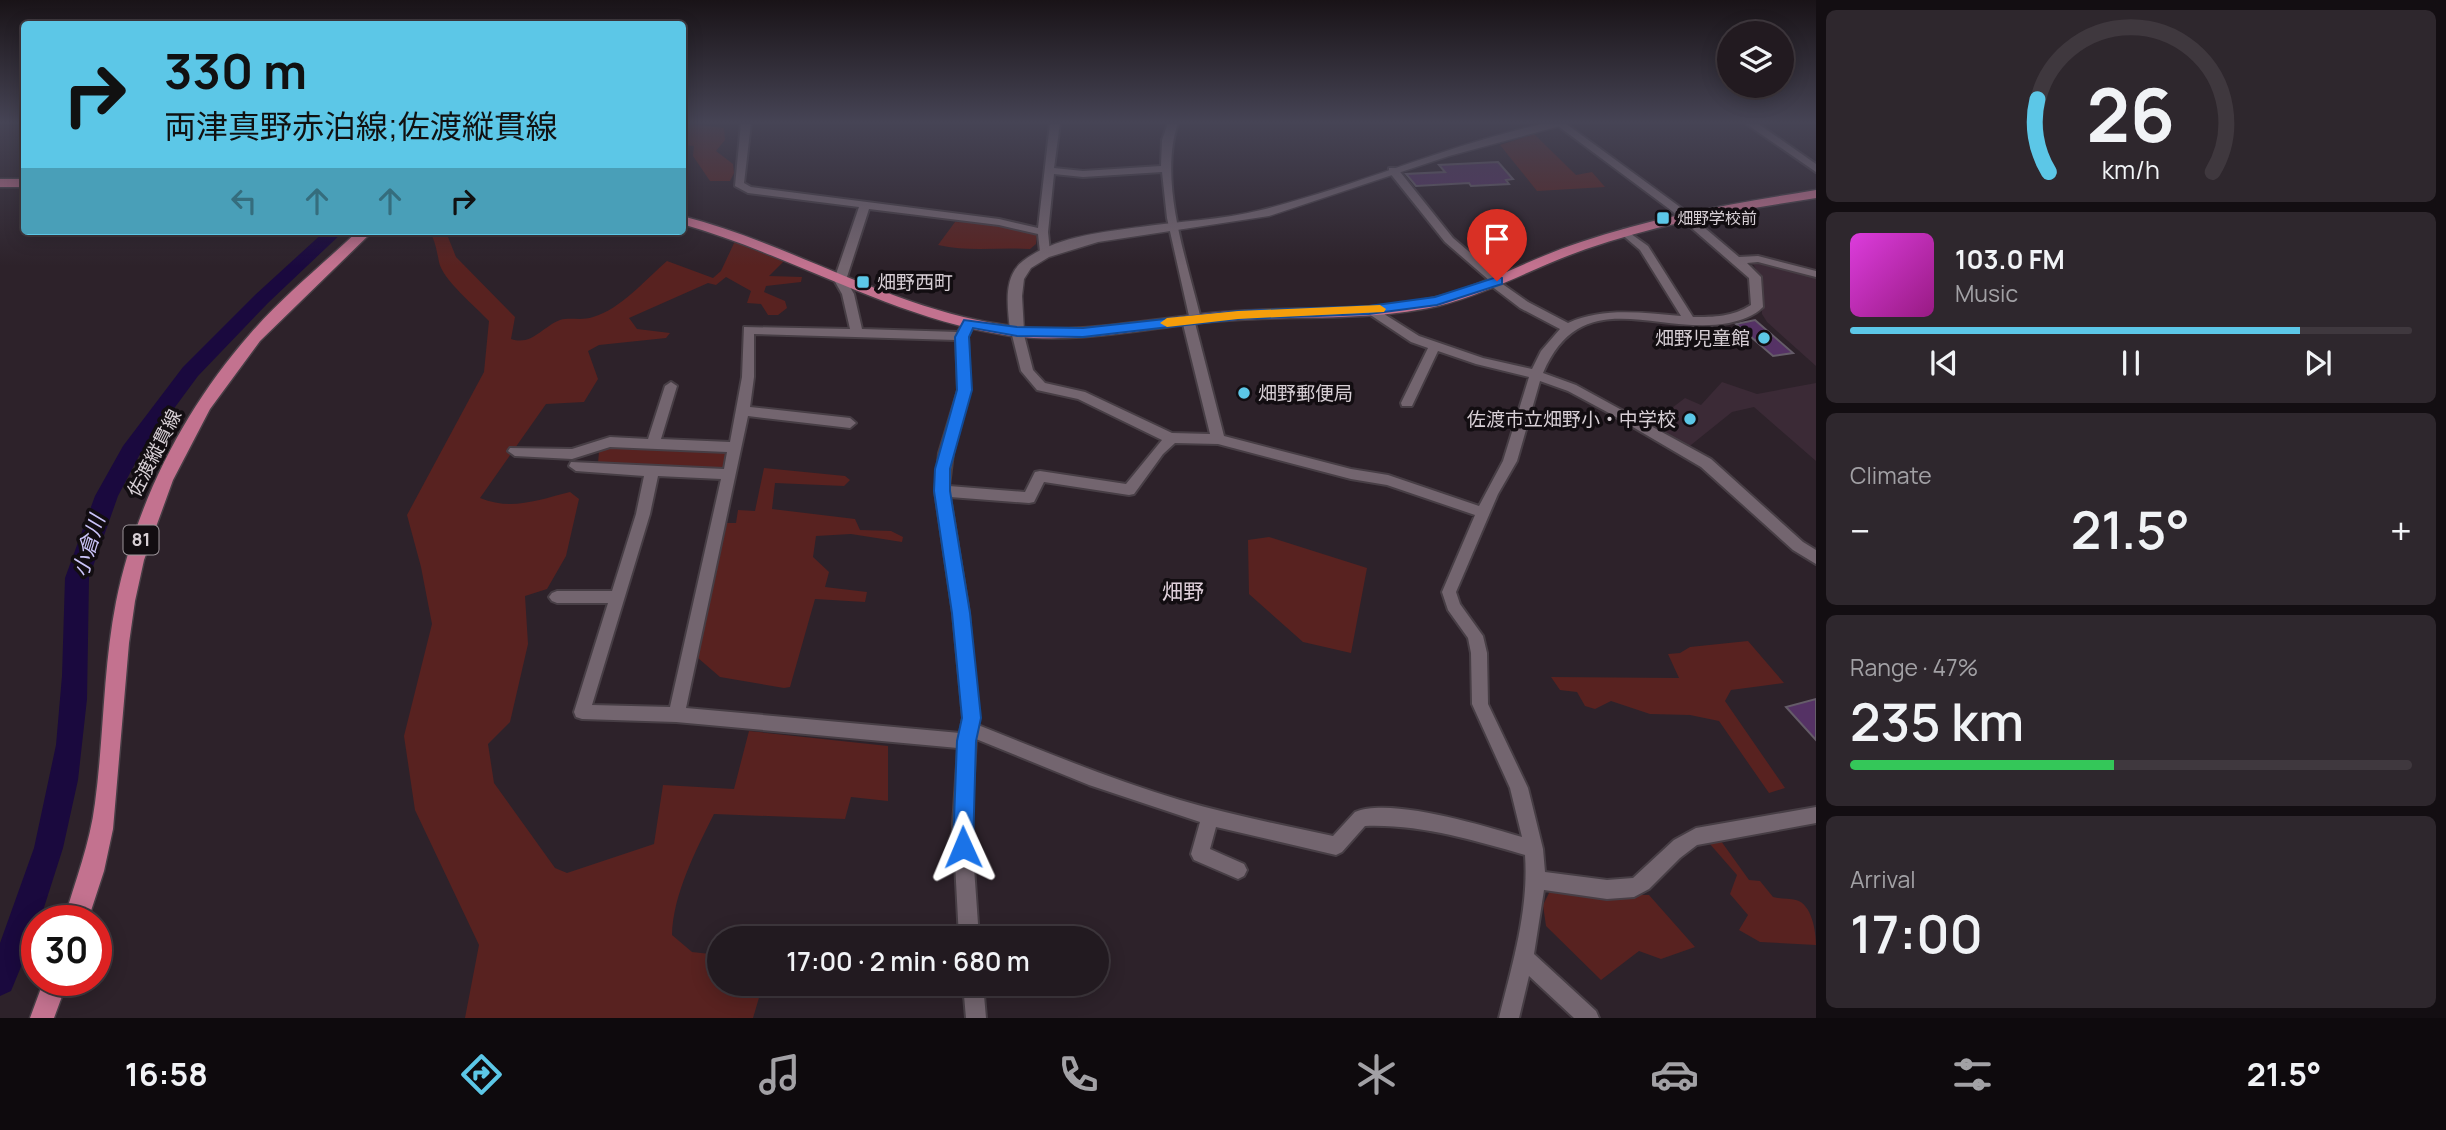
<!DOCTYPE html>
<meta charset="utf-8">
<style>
body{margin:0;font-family:Manrope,"Noto Sans JP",sans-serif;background:#2e272d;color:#f1f3f6;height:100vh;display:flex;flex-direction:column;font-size:26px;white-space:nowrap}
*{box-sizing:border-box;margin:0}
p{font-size:23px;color:#a2a1a5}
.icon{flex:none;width:38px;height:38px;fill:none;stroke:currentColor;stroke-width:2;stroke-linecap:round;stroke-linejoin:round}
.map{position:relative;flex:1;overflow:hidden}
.details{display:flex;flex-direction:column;gap:10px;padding:10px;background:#130e12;width:630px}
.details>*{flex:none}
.top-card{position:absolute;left:21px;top:21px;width:665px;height:214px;border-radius:7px;box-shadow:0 4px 18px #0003,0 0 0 2px #3f383e;background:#5cc7e7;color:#111;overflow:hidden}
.controls{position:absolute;left:1717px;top:21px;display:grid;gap:14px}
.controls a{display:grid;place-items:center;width:77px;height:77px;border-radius:50%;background:#221a20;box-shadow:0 4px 18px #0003,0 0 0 2px #3f383e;font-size:35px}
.speed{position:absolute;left:21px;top:905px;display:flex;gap:14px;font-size:35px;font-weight:700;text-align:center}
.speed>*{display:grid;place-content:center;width:91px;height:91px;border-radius:50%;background:#221a20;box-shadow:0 4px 18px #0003,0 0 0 2px #3f383e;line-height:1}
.speed .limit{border:10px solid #d22;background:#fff;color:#111}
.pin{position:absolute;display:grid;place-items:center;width:60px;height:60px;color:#fff;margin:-72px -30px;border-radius:50% 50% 50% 0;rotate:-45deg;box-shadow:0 0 7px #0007}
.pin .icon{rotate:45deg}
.me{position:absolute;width:77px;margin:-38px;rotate:359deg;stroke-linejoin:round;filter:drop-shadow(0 0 5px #0008)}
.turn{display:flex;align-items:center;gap:24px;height:147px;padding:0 28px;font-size:32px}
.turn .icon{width:91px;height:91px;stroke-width:2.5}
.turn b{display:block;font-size:49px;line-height:60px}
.lanes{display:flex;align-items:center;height:66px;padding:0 28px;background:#0003;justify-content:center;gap:35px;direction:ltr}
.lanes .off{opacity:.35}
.big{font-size:52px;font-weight:600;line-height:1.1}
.details .tile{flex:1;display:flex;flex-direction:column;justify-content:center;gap:10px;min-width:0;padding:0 24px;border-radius:10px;background:#2e272d}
.details .dial{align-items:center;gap:0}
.dial svg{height:182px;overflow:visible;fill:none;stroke:#3f383e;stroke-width:7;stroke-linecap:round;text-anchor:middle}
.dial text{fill:#f1f3f6;stroke:none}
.song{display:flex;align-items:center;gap:21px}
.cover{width:84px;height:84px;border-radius:10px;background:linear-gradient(135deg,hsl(300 70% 55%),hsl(310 70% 35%))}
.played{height:7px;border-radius:4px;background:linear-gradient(90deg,#5cc7e7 80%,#3f383e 80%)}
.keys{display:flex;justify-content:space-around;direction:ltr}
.heat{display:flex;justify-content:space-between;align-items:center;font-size:38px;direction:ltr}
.charge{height:10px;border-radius:5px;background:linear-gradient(90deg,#34c759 47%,#3f383e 0)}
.trip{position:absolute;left:707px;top:926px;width:402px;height:70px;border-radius:35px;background:#221a20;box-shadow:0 4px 18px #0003,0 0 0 2px #3f383e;font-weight:600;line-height:70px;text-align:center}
.menu{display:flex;height:112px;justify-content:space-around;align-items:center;background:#0e0a0d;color:#a2a1a5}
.menu .icon{width:49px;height:49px}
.menu .current{color:#5cc7e7}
.menu b{font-size:32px;color:#f1f3f6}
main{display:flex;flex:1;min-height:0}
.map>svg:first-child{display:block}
</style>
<main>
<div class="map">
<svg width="1816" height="1018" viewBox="0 0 1816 1018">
<rect width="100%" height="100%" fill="#2d222a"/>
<path fill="#3b2a36" d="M1756,261L1816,275V366L1767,322L1762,314V280L1752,262Z
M1722,382L1757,394L1816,383V461L1754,407L1732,412L1686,449L1647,427L1685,398L1701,405Z"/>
<path fill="#582220" d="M683,123L724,128L725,140L716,151L733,164L734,173L730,181H710L693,156L694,146L683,145Z
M1534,134L1576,175L1592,172L1605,187L1537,191L1500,145Z
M955,222C981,223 1014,222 1037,235L1036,244L1030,249C998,247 969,252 938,245Z
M446,232L456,257L515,317L511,339C532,346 542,327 560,320C570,317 582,321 593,317C621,309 646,279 667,261L713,278L721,271L735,241L784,261L769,276L802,277L801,282L766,286L764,292L785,301L787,308L778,315H768L761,304L747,303L751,291L726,277L716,285L708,283L629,318L637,329L670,333L666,338L599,345L588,351L598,379L584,402L546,404L480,498C511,511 538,500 570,492L579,499L566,556L547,589L525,596L528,644L510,722L488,744L494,783L555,868L567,873L654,844L663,785L734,789L749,731L888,746V801L851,797L845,819L714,814C696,850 673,894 672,935L692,952L719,955V984H763L753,1018H465L479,945L415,810L404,736L432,624L421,567L407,515L484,372L489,321C476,307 442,279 439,262C437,252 436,245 432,236Z
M605,448L727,452L725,467L713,471L598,463L599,452Z
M764,468L845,476L850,480L844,486L775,483L772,509L855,519L860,530L891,531L903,537L902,542L851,534L816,536L813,557L829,572L825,587L867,592L865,602L815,599L790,687L784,688L720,677L698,658L727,523H736L738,510L755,511Z
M1269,537L1367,568L1351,653L1303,642L1249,594L1248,540Z
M1748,641L1784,683L1731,690L1725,701L1785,788L1769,793L1719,721L1690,715L1650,714L1611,701L1595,709L1585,706L1577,692L1560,690L1551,677L1679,678L1668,654L1680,653L1690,647Z
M1714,839L1721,841L1749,880L1760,881L1773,897C1781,899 1789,898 1796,900C1812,904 1816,932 1816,945L1760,942L1739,930L1748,915L1730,894L1737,875L1709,843Z
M1551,889L1597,895H1649L1695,947L1661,959L1639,951L1601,980L1546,926L1543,905Z"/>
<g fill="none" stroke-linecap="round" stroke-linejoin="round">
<path fill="#1a093e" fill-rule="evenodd" d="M325,231H344L268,303L198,376L139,456L118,496L89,578L87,699L78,780L63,848L40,920H37V928L11,991L0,996V943L34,848L56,745L62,676L65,578L95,496L123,446L183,367L255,295Z"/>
</g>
<path fill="#553265" stroke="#655c69" stroke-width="2" d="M1498,162L1513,179L1506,180L1509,184L1471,186L1469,183L1416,186L1406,174L1445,172L1439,165Z
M1755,320L1793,353L1773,356L1736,324Z
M1816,699V740L1786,707Z"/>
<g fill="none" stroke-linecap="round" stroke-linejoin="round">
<defs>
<path id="street" d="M741,123H751L744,183L751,187L999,219L1038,228L1050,123H1060L1054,168L1083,171L1161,166L1162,140L1168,123H1178C1158,181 1187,261 1201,319L1195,323L1224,436L1351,469L1388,475L1479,506L1503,461L1529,377L1476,364L1438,351L1412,406H1402L1401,403L1428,348L1411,342L1363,310L1365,307H1373L1419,336L1483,358L1532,369L1541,351L1560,329L1520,308L1490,285V281L1445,242L1389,172V168H1397L1453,238L1501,279V283L1528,302L1568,323C1604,307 1642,313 1681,316L1640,250L1619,232L1624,229L1648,246L1693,317C1715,317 1732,317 1751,305L1749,278L1672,211L1554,123H1565L1680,207L1739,257L1758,256L1816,271V277L1758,262L1747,263L1761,277L1763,307C1754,316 1742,320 1729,323C1656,336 1582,282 1543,373L1576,385L1711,459L1803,542L1816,550V564L1793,550L1701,467L1609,413L1568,391L1540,381L1517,461L1498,494L1456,592L1460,604L1483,636L1487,653L1488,704L1528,788L1543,849L1545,872L1607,880L1633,878L1674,840L1696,828L1816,807V823L1697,845L1680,858L1649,889L1634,897L1607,899L1544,890L1534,954L1596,1011L1599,1018H1574L1529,976L1519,1018H1499C1512,965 1529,910 1525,855C1473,840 1420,824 1365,826L1342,852L1336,855L1216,827L1210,849L1244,864L1247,870L1244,876L1238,879L1194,860L1191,854L1200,822L1089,785L976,739L971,825L979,938H959L953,825L958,748L676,722L582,719L576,717L574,712L608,603H557L552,601L549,597L552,593L557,591H612L636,514L644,476L576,471L569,466L571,462L724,469L727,452L610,447L572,459L515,456L508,451L510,448L572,449L610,437L648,439L665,386L671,382L677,386L661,439L730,442L742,377L744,327L850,329L842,294L834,280L859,207L748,193L735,186ZM1162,172L1167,218L1189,316L1182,320L1210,434L1172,433L1085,392L1045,383L1033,370L1023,331L1017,327L1011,331L1021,371L1037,390L1078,399L1162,440L1126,484L1040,471L1035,472L1025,492L949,486L953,453L970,390L968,336L975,323L969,319L965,320L958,332L862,329L854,294L846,280L869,209L999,225L1038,234L1040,252L1045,255L1050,252L1048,232L1054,174L1083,177ZM754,334L956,340L958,390L939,453L935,491L953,613L963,718L960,733L686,708L748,416L850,428L856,423L850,418L750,407L754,377ZM1175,443L1218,444L1351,479L1387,485L1475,515L1442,592L1448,610L1468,638L1471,653L1472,704L1510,788L1522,837C1484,826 1391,797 1355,812L1333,836C1282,825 1231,815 1180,800C1111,779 1045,752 978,725L969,613L950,497L1029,503L1034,502L1044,482L1129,495L1134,494L1163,454ZM658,476L721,479L670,707L592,705L650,514Z
M1745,123H1757L1816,164V172Z
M963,984H983L986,1018H966Z"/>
<path id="secondary" d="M1547,123H1571L1449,156L1269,216L1098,242L1049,257L1031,268L1024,279L1022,296L1024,331L1017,336L1010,331C1008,308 1002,277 1023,261C1054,237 1102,232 1140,227C1180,221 1222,220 1261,210C1358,186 1449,144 1547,123Z"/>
<path id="primary" d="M0,179H24V187H0Z
M1816,190V198C1739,210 1661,223 1586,249C1537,266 1490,293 1438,306C1363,323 1286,314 1210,322C1142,329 1073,345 1005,335C892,318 792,255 682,224V216C792,244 892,309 1005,325C1073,335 1142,320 1210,313C1284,305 1359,314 1432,298C1484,286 1531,258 1581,242C1657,216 1737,203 1816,190Z
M358,231H373L260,341L210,409L173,480L144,560L135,601L129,643L113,829L104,871L88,920H64C75,881 90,844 95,803C104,736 103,668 116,602C136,503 184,409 250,334C283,296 322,265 358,231Z
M44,980H68L54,1018H30Z"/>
</defs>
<use href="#street" stroke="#473e45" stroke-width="4"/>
<use href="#secondary" stroke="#473e45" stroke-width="3"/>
<use href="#primary" stroke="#473e45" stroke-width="3"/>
<use href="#street" fill="#73656f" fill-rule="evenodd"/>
<use href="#secondary" fill="#73656f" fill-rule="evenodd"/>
<use href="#primary" fill="#c3728f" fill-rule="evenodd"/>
</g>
<linearGradient id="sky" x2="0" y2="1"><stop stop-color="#191317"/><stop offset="0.46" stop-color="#464455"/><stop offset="1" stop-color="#464455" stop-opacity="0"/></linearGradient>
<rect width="1816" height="266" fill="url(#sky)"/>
<path fill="#1a73e8" stroke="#114b97" stroke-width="2" d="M1497,277L1502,278V284L1437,305L1369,314L1238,319L1083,337L1017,336L973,328L969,337L972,390L950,469V491L970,613L981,718L976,741L973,847L970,854L963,857L956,854L953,847L957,741L962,718L952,613L934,491L935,469L957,390L955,337L964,320L1017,327L1083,328L1238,311L1369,306L1435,297Z"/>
<path fill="#f59e0b" d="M1380,305L1386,309L1384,312L1238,319L1167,327L1160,323L1167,318L1238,311Z"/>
<g fill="#5cc7e7" stroke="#120d11" stroke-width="2.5">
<rect x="1656" y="211" width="14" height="14" rx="3.5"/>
<rect x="856" y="275" width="14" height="14" rx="3.5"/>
<circle cx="1764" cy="338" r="7"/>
<circle cx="1244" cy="393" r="7"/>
<circle cx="1690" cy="419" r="7"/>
</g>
<g text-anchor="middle" stroke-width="7" stroke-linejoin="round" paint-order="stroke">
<g font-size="16" fill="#d7cfd5" stroke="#120d11" text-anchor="start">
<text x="1677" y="224">畑野学校前</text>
</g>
<rect fill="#120d11" stroke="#9c959a" stroke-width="2" x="123.5" y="525.5" width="35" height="29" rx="5"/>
<g font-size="18" font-weight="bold" fill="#d7cfd5">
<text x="141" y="546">81</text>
</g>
<g font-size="19" fill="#d7cfd5" stroke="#120d11" text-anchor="start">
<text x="877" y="289">畑野西町</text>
<text x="1750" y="345" text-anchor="end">畑野児童館</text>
<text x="1258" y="400">畑野郵便局</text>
<text x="1676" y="426" text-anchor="end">佐渡市立畑野小・中学校</text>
</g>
<g font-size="19" fill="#d7cfd5" stroke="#120d11">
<text transform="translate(154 453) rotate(-63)" y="7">佐渡縦貫線</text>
</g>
<g font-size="21" font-style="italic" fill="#cbc4f9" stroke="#120d11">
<text transform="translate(89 546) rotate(-73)" y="7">小倉川</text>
</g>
<g font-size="21" fill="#e0d0db" stroke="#120d11">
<text x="1183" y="599">畑野</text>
</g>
</g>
</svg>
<div class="controls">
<a><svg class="icon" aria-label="layers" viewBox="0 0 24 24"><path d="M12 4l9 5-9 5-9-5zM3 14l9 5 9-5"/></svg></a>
</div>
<div class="speed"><div class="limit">30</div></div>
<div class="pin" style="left:1497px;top:281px;background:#d93025"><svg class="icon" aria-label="arrive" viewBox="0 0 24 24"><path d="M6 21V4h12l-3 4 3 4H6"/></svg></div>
<svg class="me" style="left:963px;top:847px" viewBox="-20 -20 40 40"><path d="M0-17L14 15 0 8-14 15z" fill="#1a73e8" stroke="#fff" stroke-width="4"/></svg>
<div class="trip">17:00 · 2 min · 680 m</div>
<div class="top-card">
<div class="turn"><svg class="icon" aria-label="right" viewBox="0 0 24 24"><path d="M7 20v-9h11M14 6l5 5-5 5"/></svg><div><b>330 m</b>両津真野赤泊線;佐渡縦貫線</div></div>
<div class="lanes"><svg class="icon off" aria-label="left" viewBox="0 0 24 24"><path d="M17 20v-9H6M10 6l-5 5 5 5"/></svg><svg class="icon off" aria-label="ahead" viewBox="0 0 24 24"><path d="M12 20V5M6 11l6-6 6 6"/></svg><svg class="icon off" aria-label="ahead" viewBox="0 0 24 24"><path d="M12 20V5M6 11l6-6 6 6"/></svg><svg class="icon" aria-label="right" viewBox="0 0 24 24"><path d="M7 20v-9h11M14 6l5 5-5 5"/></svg></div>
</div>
</div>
<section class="details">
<div class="tile dial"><svg viewBox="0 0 100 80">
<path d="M14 69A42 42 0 1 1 86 69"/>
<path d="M14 69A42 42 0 0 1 9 37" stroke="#5cc7e7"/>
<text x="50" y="56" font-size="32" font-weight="700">26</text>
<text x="50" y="72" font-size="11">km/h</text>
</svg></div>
<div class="tile">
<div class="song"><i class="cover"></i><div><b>103.0 FM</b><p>Music</p></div></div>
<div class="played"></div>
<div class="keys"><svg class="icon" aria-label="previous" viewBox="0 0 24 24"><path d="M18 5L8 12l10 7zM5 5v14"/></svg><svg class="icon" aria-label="pause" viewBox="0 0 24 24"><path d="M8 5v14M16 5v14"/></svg><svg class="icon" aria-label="next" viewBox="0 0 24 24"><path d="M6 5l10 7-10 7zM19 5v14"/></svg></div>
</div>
<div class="tile"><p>Climate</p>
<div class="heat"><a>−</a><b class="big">21.5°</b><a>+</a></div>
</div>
<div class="tile"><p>Range · 47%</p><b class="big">235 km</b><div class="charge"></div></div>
<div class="tile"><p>Arrival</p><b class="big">17:00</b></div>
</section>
</main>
<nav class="menu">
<b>16:58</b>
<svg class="icon current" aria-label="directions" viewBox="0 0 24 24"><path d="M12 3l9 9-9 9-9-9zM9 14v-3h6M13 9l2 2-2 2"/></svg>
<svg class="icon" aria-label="music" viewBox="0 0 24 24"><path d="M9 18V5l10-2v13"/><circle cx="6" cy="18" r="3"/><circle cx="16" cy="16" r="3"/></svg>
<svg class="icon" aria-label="phone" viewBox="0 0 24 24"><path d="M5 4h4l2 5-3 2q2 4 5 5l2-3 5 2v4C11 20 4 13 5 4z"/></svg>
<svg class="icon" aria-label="climate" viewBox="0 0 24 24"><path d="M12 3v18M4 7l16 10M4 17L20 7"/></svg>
<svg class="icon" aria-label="car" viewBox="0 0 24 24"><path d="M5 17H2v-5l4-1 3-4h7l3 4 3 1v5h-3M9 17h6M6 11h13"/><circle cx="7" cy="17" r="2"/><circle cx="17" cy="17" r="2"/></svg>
<svg class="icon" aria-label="filters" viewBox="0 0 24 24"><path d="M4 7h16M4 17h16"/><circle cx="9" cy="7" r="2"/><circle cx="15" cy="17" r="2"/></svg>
<b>21.5°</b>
</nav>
